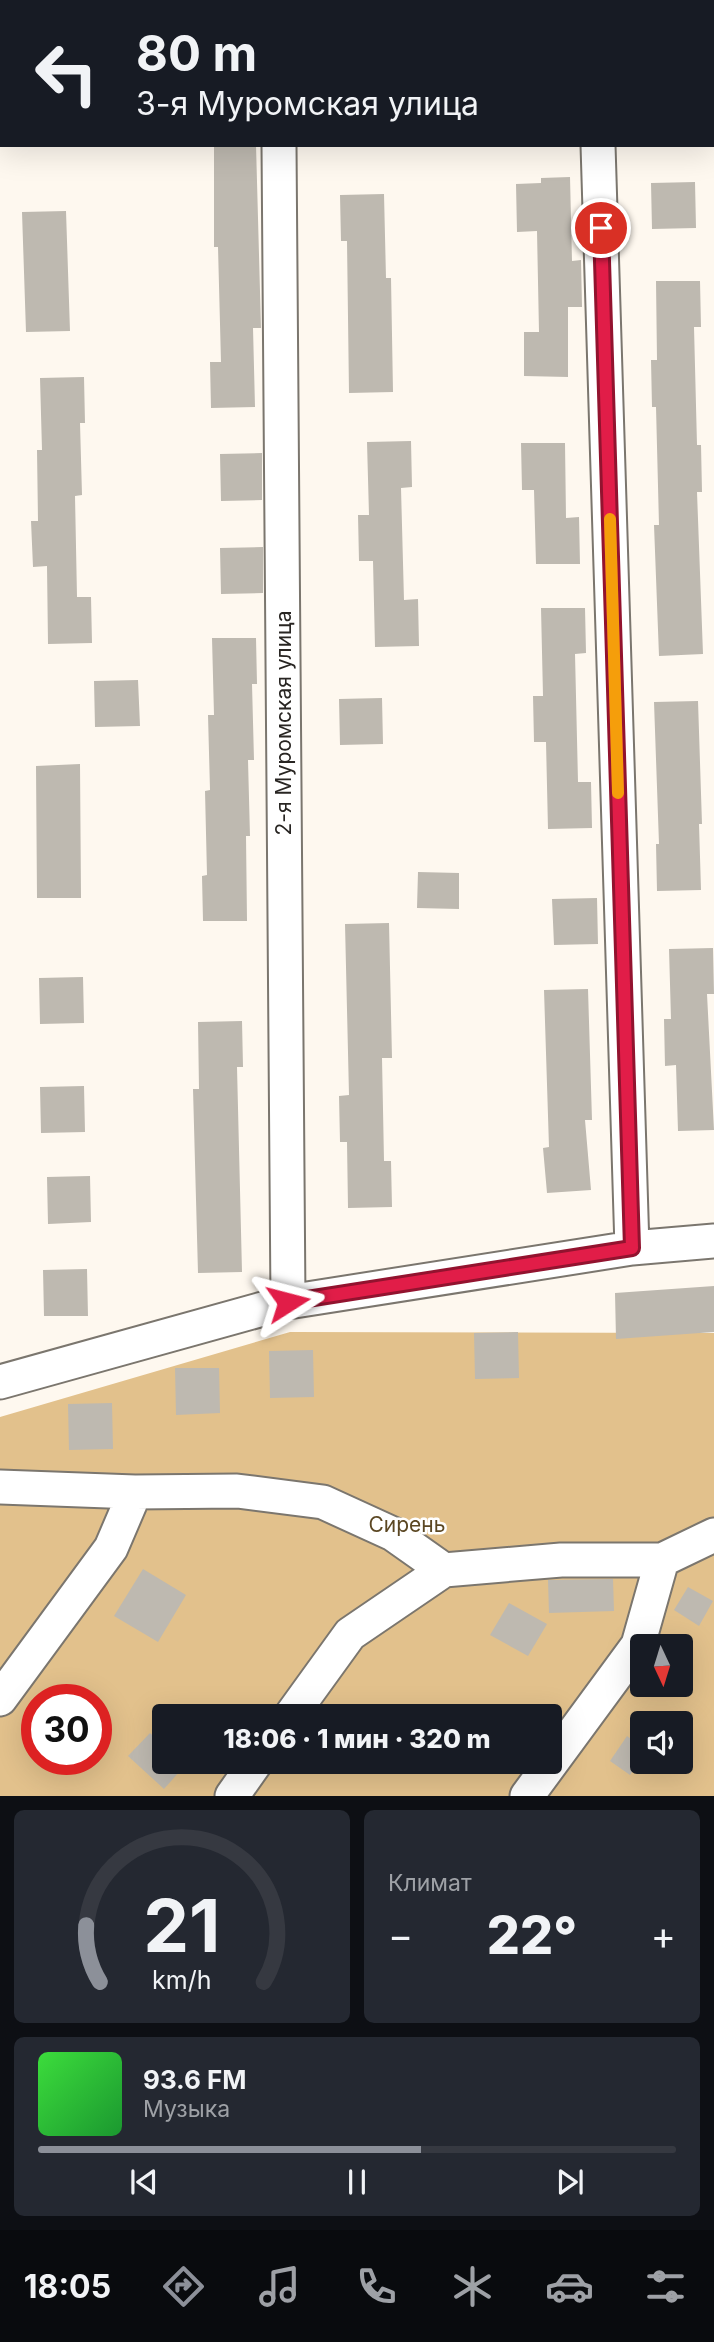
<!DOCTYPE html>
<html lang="ru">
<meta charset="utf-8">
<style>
body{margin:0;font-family:Inter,sans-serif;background:#242831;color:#f1f3f6;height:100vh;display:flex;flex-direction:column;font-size:26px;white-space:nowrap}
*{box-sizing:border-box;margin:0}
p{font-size:23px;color:#9ea1a6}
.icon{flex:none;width:38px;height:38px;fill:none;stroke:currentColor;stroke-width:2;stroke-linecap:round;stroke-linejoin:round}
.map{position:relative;height:1796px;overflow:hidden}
.sheet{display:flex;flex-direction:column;gap:14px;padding:14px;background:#0d0f14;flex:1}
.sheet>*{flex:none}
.banner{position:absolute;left:0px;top:0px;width:714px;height:147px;box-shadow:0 7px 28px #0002;background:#171b24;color:#f1f3f6;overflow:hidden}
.needle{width:46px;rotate:176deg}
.fabs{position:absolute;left:630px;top:1634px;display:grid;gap:14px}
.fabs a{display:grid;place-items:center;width:63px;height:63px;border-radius:7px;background:#171b24;box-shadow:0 7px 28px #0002;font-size:35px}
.speed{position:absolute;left:21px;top:1684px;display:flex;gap:14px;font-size:35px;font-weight:700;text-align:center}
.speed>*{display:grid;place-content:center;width:91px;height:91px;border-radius:50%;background:#171b24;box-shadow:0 7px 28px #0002;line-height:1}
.speed .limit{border:10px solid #d22;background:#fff;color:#111}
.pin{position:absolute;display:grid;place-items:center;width:60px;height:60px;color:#fff;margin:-30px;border:4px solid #fff;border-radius:50%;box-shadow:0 2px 7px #0007}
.me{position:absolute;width:77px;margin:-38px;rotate:81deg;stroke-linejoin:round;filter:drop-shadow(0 0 5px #0008)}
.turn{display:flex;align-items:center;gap:24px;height:147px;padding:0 21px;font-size:32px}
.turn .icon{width:91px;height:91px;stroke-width:2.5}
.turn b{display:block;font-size:49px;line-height:60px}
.big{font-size:52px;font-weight:800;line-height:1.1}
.sheet .card{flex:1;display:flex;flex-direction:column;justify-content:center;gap:10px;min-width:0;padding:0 24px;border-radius:10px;background:#242831}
.sheet .dial{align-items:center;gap:0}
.dial svg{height:182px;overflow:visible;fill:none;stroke:#363941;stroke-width:7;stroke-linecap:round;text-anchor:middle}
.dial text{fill:#f1f3f6;stroke:none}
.song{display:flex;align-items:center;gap:21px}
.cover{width:84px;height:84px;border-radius:10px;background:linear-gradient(135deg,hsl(120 70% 55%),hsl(130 70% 35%))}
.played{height:7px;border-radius:4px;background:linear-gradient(90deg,#8c9099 60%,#363941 60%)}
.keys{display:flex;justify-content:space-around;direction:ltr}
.heat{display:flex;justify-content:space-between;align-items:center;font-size:38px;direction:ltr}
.sheet .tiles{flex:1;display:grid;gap:14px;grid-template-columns:1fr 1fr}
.card:last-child{grid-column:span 2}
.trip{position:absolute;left:152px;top:1704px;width:410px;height:70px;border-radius:7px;background:#171b24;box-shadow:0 7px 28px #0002;font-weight:800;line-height:70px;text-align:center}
.dock{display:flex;height:112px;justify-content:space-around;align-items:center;background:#090b0e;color:#9ea1a6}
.dock .icon{width:49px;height:49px}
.dock .on{color:#8c9099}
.dock b{font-size:32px;color:#f1f3f6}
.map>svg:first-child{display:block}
</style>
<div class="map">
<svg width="714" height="1796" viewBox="0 0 714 1796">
<rect width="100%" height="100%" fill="#fef8ef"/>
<path fill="#e2c18c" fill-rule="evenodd" d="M290,1332L714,1333V1796H0V1417ZM642,1647H681V1685H642ZM37,1699H96V1759H37ZM164,1717H550V1762H164ZM642,1724H681V1762H642Z"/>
<path fill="#beb9b0" d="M214,145H256L261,328H253L255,407L211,408L210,362H221L218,247H214Z
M570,177L572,261L581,260L582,307H568V377L524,376V332H539L537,231L517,232L516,184L541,183V178Z
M695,182L696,228L652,229L651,183Z
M384,194L386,278H391L393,392L349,393L347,241H341L340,195Z
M66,211L70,331L26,332L22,212Z
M656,281H700L701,327H694L697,445H701L702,492H697L703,654L659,656L654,525H659L656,407H652L651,360H657Z
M84,377L85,423H80L82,495L75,496L77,597H91L92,643L48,644L47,566L33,567L31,521H38L37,450H42L40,378Z
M411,441L412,487L401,488L404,600L418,599L419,646L375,647L373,561H359L358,515H369L367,442Z
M521,443H565L566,518L579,517L580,564H536L534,490H522Z
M262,453V500L221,501L220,454Z
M263,547V593L221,594L220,548Z
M541,608H585L586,653L575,654L578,782H591L592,828L548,829L546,742H534L533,696H543Z
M212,638H256L257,684H252L254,760H248L250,836H246L247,921H203L202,876L207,875L205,791L210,790L208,715H214Z
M138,680L140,726L95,727L94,681Z
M382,698L383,744L340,745L339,699Z
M698,701L702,824H699L701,890L657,891L656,844H659L654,702Z
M80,764L81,898H37L36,766Z
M418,872L459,873V909L417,908Z
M597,898L598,944L554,945L552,899Z
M389,923L392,1058H382L384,1161H391L392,1207L348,1208L347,1142H340L339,1096L349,1095L345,924Z
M713,948L714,994H707L714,1130L678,1131L676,1065L665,1066L664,1019H671L669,949Z
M83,977L84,1023L40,1024L39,978Z
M588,989L592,1120H585L591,1190L547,1193L543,1148L549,1147L544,990Z
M242,1021L243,1067H237L242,1272L198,1273L193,1089H199L198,1022Z
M84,1086L85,1132L41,1133L40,1087Z
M90,1176L91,1222L48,1224L47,1177Z
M87,1269L88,1316H44L43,1270Z
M714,1286V1332L616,1339L615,1293Z
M518,1332L519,1378L475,1379L474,1333Z
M313,1350L314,1397L270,1398L269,1351Z
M175,1368H219L220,1413L176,1415Z
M112,1403L113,1449L69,1450L68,1404Z
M143,1569L186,1595L158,1642L114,1616Z
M613,1579L614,1611L549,1613L548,1580Z
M688,1587L713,1601L699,1626L674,1610Z
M509,1603L547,1624L528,1656L490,1635Z
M150,1733L164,1746V1762H188L164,1789L128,1756Z
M627,1736L642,1747V1758L630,1775L610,1761Z"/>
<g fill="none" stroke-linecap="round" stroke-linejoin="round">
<defs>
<path id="minor" d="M278,0V2
M594,0V2
M279,145L288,1302
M598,145L632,1248
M0,1382L288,1302L632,1248L714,1241
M0,1487L135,1492
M0,1699L111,1548L135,1492L237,1491L323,1502L393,1534L444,1570
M290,1717L350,1634L444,1570L561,1560H662
M232,1796L256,1762
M527,1796L638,1645L662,1560L714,1535"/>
</defs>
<use href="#minor" stroke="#7b766e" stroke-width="37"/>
<use href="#minor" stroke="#fff" stroke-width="33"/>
</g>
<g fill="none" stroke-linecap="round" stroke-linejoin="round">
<defs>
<path id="route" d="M288,1302L632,1248L601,228"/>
</defs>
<use href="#route" stroke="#92132f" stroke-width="18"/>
<use href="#route" stroke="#e11d48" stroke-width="12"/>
<path stroke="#f59e0b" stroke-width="12" d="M610,519L618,793"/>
</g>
<g text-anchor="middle" stroke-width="5" stroke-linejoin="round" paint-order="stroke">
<g font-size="21" fill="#282522" stroke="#fff">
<text transform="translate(284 723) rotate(-90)" y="7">2-я Муромская улица</text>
</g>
<g font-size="21" fill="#5b4723" stroke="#fff">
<text x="407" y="1532">Сирень</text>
</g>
</g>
</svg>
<div class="fabs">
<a><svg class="needle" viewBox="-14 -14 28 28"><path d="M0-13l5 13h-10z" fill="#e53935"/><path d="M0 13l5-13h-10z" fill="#9ea1a6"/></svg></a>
<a><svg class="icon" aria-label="sound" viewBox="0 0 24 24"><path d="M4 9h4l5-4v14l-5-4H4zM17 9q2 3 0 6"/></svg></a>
</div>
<div class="speed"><div class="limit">30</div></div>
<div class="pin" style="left:601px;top:228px;background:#d93025"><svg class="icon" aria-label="arrive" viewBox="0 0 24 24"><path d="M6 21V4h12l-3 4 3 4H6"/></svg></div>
<svg class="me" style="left:288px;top:1302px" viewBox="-20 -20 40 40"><path d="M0-17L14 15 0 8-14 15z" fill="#e11d48" stroke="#fff" stroke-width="4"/></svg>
<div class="trip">18:06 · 1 мин · 320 m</div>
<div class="banner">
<div class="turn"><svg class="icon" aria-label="left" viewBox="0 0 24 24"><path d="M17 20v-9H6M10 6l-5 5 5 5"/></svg><div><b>80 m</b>3-я Муромская улица</div></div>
</div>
</div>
<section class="sheet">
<div class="tiles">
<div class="card dial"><svg viewBox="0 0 100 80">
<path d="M14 69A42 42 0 1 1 86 69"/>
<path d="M14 69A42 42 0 0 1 8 44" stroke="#8c9099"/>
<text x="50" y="56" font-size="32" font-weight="700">21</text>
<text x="50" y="72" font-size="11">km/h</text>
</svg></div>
<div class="card"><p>Климат</p>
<div class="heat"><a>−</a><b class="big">22°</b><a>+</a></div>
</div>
<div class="card">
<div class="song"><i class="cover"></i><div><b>93.6 FM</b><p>Музыка</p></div></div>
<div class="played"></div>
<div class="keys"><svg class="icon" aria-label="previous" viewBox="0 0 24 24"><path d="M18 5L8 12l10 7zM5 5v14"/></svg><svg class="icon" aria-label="pause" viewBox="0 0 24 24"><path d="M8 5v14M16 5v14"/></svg><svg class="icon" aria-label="next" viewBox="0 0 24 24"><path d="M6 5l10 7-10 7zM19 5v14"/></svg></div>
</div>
</div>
</section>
<nav class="dock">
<b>18:05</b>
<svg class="icon on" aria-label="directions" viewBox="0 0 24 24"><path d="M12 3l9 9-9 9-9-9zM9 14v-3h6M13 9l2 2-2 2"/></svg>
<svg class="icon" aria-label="music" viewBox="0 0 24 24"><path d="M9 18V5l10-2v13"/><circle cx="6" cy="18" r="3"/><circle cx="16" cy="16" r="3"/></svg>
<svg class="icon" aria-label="phone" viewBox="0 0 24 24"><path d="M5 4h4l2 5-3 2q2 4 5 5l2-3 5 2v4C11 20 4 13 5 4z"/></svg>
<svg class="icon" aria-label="climate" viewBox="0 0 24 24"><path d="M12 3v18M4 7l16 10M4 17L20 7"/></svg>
<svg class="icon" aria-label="car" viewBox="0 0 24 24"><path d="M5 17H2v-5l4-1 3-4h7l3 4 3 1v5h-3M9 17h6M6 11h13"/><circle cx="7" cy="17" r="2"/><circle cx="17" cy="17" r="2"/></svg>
<svg class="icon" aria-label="filters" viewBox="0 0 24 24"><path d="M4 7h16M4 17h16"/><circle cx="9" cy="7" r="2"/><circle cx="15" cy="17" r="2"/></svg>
</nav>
